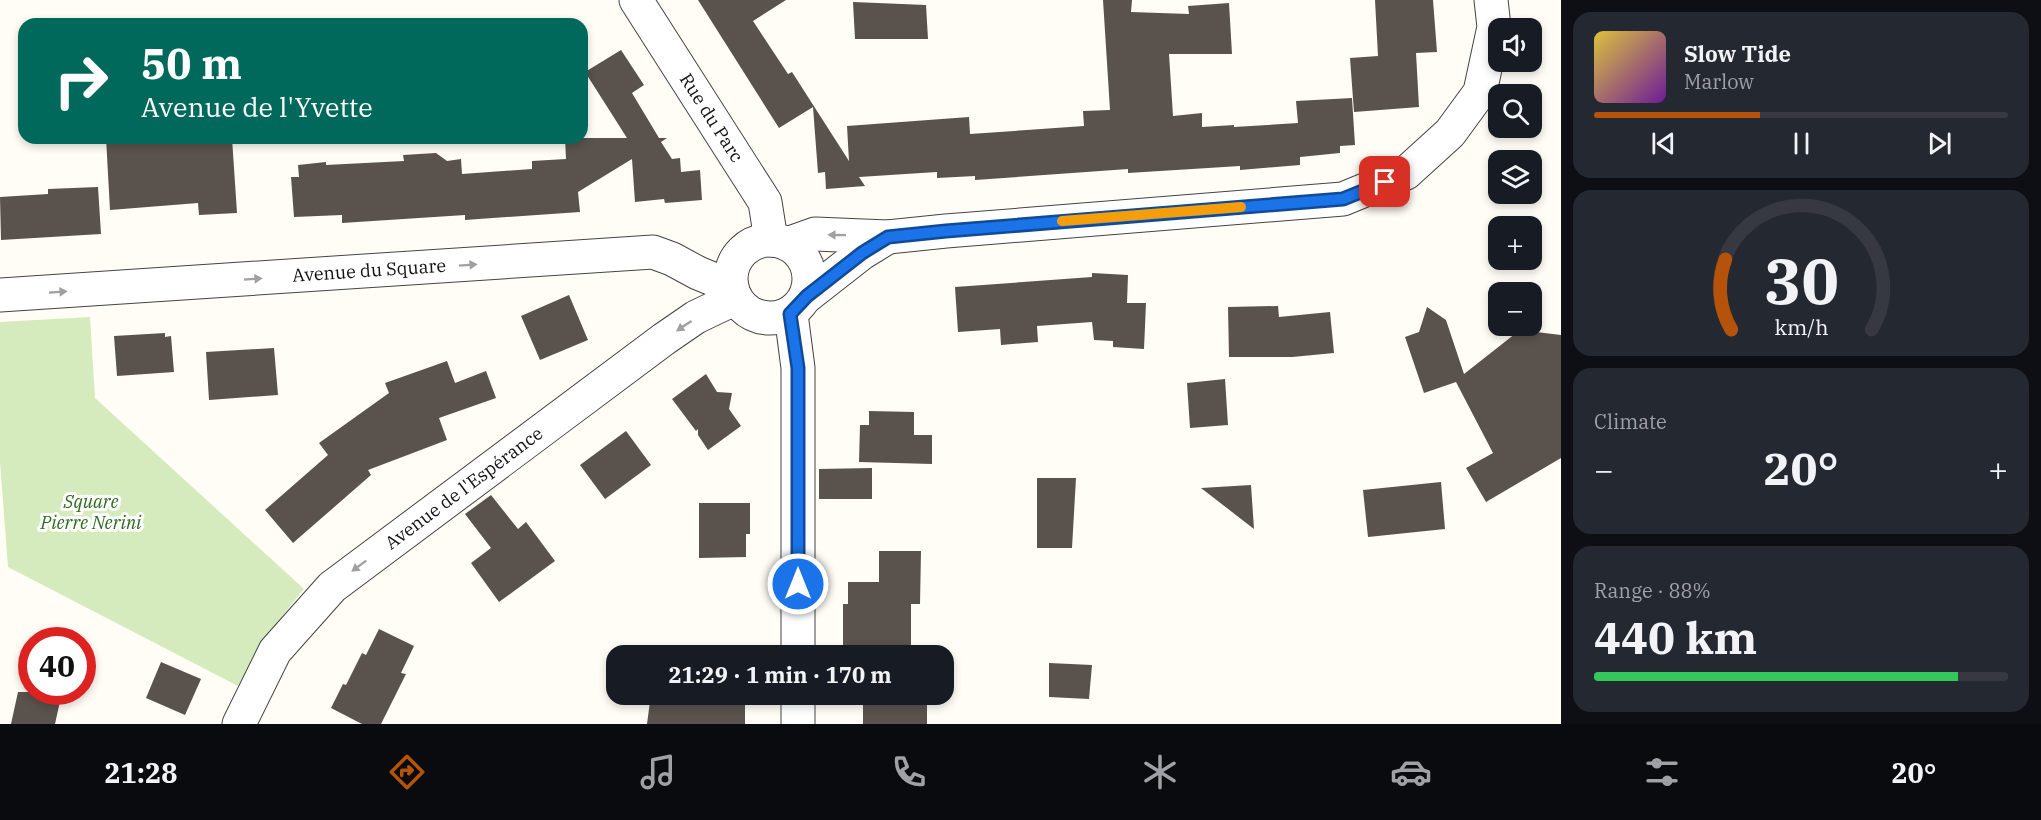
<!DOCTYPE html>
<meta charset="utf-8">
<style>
body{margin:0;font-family:"IBM Plex Serif",serif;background:#242831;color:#f1f3f6;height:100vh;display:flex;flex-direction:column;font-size:22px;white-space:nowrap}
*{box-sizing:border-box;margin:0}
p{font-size:20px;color:#9ea1a6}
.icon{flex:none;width:33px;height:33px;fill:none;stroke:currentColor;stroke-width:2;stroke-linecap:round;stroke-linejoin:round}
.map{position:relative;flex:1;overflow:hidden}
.details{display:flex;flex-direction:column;gap:12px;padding:12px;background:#0d0f14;width:480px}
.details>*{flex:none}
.guide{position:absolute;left:18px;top:18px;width:570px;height:126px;border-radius:18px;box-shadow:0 3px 9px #0003;background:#00695c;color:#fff;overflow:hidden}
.tools{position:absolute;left:1488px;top:18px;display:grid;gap:12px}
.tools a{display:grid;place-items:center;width:54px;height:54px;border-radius:12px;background:#171b24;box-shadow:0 3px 9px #0003;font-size:30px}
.speed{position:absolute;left:18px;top:627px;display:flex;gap:12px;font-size:30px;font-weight:700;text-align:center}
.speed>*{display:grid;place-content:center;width:78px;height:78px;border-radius:50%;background:#171b24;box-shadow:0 3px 9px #0003;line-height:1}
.speed .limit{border:9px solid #d22;background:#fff;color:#111}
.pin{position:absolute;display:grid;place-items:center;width:51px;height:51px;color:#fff;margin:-26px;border-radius:12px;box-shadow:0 3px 9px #0006}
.me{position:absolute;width:66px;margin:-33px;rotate:0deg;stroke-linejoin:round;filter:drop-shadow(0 0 4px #0008)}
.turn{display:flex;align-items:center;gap:21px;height:126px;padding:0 24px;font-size:27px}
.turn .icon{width:78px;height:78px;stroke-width:2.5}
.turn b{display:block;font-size:42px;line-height:51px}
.big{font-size:45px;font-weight:800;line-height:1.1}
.details .tile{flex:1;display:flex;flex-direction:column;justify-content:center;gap:9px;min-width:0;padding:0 21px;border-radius:18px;background:#242831}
.details .dial{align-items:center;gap:0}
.dial svg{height:156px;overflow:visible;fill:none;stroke:#363941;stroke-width:7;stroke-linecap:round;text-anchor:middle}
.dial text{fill:#f1f3f6;stroke:none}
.song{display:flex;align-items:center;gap:18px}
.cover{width:72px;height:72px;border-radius:9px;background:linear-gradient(135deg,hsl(50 70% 55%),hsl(280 70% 35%))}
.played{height:6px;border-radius:3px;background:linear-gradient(90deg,#b45309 40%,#363941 40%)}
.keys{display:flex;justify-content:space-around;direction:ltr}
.heat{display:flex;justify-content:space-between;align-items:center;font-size:33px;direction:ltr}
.charge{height:9px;border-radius:4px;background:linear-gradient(90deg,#34c759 88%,#363941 0)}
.trip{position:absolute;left:606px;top:645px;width:348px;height:60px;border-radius:18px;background:#171b24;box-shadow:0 3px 9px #0003;font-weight:800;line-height:60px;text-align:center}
.tabs{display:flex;height:96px;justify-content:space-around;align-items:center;background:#090b0e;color:#9ea1a6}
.tabs .icon{width:42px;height:42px}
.tabs .on{color:#b45309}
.tabs b{font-size:27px;color:#f1f3f6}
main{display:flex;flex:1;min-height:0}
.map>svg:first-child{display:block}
</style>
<main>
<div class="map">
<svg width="1561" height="724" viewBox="0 0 1561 724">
<rect width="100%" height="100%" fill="#fffdf5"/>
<path fill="#d5ebbd" d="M90,317L95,398L304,589C278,621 256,649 238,686L8,567L0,461V322Z"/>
<path fill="#5a524d" d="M698,0H786L753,21L788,74L792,72L849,161L847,126L969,117L970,134L1084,126L1083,111L1110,110L1103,0H1132L1131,12L1189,14L1188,6L1229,3L1232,54H1169L1173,116L1202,113V127L1234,125V127L1298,123L1296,101L1352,98L1355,145L1340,146V153L1300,157V165L1240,170V166L1128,173V169L975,180V176L937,178V172L859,177L865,186L826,189L825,172L818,173L813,107L779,128Z
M1375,0H1433L1437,52L1416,53L1419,107L1354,112L1350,58L1378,56Z
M853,2L926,5L928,39H855Z
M621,50L644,85L632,93L659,138H667L661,142L672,159L680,158L681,172L700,170L702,200L665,203L664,199L635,202L632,159L578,192L580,212L465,220V215L342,223V215L294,217L291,177H299L298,165L326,162V165L404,161L403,155L436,153L447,161L461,159L462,174L532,169V161L566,159L565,138H627L585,72Z
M106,138H232L237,213L199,215L198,203L110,210Z
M98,187L101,234L1,240L0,197L48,194V189Z
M1092,273L1128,275L1127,303H1146L1144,349L1113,347V341L1094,340L1092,322L1037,326L1038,342L1001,345L1000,329L958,332L955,287L1092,277Z
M569,295L588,340L540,360L521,316Z
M1278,306L1279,317L1330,312L1334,353L1292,357H1229L1228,307Z
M1427,307L1446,320L1464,374L1525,326H1530L1536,332L1561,335V458L1486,502L1466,468L1493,453L1456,382L1424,393L1405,337L1419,332Z
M165,333V337L171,336L174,372L117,376L114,336Z
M274,348L278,395L209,400L206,352Z
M447,361L455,383L486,371L496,398L439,418L447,440L368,470L371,475L293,543L265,510L328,455L319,443L389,393L385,383Z
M706,374L717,392L732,393L729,409L741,426L708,450L698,435V429L696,431L672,399Z
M1225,379L1228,425L1190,428L1187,383Z
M869,411L914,412V435H932V464L859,462L860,425H869Z
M626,431L651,465L605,499L580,465Z
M872,468V499H819V469Z
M1037,478H1076L1072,548H1037Z
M1441,482L1445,529L1368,537L1363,490Z
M1251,485L1254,529L1201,488Z
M491,495L518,529L526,522L555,561L499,602L471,563L491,548L465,514Z
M699,503H750V534H746V557L699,558Z
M879,551H921L920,604H911V656H846V651H843V604H848V582H879Z
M379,629L414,646L401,673L406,674L381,724H362L331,708L343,684L346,685L362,653L366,655Z
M161,662L201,679L185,715L146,698Z
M1049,663L1092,665L1089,699L1049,697Z
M18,692H62L55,724H11Z
M651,694H745V724H647Z
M846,694H911V697H927V724H863V698H846Z"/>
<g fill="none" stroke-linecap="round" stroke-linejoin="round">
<defs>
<g id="minor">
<path d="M787,244L815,234L888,237L946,231L1343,199L1406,173L1450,133L1480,92L1494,27L1491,0"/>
<path id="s1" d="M0,295L653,252L672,259L698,273L732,287"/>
<path d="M807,296L862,253L888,237"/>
</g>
<g id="tertiary">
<path id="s2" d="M636,0L765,202L771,240"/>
<circle cx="770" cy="279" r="39"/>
<path d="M791,314L798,368V656"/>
<path id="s3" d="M239,724L275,651L332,587L664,339L696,317L736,298"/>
<path d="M798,724V694"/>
</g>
</defs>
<use href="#minor" stroke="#444" stroke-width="35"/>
<use href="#tertiary" stroke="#444" stroke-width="35"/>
<use href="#minor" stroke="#fff" stroke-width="33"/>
<use href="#tertiary" stroke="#fff" stroke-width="33"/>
</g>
<defs><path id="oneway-solid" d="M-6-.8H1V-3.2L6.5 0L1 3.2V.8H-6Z" transform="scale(1.5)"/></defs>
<g fill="#a0a0a0">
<use href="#oneway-solid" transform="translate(837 235) rotate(-179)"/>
<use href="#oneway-solid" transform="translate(468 265) rotate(-4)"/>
<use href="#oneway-solid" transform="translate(253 279) rotate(-4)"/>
<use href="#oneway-solid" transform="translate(58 292) rotate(-4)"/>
<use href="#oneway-solid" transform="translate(684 326) rotate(146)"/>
<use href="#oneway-solid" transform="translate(359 566) rotate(143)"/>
</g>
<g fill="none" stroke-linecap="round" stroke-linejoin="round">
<defs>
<path id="route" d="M798,584V368L790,314L807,296L862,253L888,237L946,231L1343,199L1385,182"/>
</defs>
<use href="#route" stroke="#114b97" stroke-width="15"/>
<use href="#route" stroke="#1a73e8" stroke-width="10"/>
<path stroke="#f59e0b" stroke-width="10" d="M1062,221L1241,207"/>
</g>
<g text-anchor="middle" stroke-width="6" stroke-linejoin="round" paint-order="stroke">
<g font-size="18" fill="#111" stroke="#fff">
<text dy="6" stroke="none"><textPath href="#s2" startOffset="140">Rue du Parc</textPath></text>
<text dy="6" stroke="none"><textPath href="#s1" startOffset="370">Avenue du Square</textPath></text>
<text dy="6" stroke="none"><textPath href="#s3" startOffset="332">Avenue de l'Espérance</textPath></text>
</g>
<g font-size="18" font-style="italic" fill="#2f6b1f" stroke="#fff">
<text x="91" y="508">Square<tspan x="91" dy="21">Pierre Nerini</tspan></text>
</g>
</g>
</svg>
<div class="tools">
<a><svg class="icon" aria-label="sound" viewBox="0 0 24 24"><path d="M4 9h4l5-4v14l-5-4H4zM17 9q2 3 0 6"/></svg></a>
<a><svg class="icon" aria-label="search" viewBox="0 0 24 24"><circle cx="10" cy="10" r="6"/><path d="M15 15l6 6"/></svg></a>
<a><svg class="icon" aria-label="layers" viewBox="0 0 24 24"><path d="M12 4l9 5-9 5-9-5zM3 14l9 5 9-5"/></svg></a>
<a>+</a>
<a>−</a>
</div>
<div class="speed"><div class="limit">40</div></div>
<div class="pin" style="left:1385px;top:182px;background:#d93025"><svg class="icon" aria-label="arrive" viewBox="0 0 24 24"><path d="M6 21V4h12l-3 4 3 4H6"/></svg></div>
<svg class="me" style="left:798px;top:584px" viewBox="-20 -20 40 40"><circle r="17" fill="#1a73e8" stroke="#fff" stroke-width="3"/><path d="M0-11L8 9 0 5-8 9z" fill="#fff"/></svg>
<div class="trip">21:29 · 1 min · 170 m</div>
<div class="guide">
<div class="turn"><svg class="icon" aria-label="right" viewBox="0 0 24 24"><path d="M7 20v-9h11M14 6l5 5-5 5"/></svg><div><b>50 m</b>Avenue de l'Yvette</div></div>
</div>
</div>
<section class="details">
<div class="tile">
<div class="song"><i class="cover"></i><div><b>Slow Tide</b><p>Marlow</p></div></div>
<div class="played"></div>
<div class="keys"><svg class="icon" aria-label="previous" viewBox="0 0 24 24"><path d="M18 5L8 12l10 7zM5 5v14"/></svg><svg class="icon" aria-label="pause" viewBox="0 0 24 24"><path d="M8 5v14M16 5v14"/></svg><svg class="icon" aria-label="next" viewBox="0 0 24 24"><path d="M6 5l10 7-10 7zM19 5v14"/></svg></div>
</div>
<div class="tile dial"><svg viewBox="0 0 100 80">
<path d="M14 69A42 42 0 1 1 86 69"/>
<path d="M14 69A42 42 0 0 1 11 33" stroke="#b45309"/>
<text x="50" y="56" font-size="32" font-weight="700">30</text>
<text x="50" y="72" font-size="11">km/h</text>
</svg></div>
<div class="tile"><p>Climate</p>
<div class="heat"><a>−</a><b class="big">20°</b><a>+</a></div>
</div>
<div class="tile"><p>Range · 88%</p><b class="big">440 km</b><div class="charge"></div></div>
</section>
</main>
<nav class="tabs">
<b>21:28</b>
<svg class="icon on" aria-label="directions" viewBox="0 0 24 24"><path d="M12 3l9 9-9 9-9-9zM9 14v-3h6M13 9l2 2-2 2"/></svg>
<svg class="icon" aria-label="music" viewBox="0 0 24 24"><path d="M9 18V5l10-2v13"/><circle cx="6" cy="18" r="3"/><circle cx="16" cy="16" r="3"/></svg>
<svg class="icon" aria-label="phone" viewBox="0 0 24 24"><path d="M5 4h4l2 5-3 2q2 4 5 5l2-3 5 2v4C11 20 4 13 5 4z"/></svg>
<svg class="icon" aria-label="climate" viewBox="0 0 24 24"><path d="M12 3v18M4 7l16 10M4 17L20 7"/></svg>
<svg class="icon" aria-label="car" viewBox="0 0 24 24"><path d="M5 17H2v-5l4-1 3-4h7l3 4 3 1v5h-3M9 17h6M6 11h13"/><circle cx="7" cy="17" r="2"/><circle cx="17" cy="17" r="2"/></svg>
<svg class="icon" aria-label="filters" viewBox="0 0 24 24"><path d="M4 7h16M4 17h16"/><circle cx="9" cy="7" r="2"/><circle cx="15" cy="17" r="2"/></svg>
<b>20°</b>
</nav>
